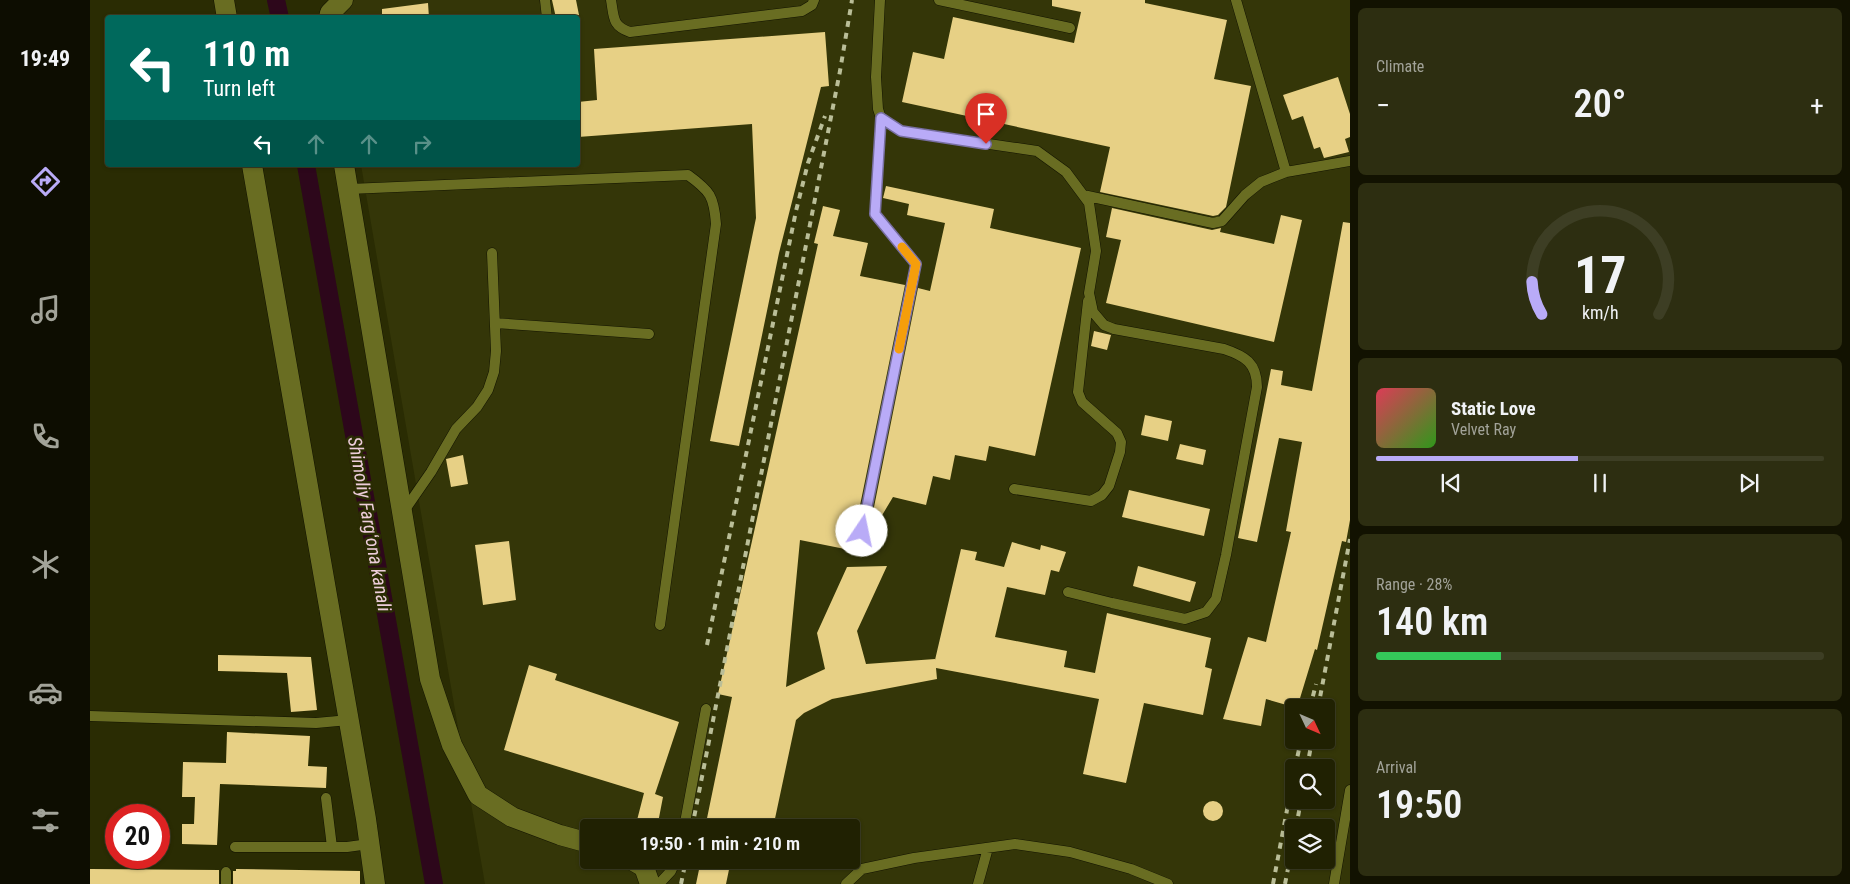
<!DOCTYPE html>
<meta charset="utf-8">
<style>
body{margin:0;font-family:"Roboto Condensed",sans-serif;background:#2d2e11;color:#f1f3f6;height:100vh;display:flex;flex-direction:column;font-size:19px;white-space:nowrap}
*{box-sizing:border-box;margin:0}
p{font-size:16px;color:#a2a399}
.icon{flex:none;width:28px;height:28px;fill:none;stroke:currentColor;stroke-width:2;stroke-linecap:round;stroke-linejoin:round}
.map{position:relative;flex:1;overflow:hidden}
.panel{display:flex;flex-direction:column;gap:8px;padding:8px;background:#121201;width:500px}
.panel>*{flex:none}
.top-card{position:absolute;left:15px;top:15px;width:475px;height:152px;border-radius:5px;box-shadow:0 1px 4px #0004,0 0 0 1px #3d3e24;background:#00695c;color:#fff;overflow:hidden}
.needle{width:32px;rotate:134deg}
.controls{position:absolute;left:1195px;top:699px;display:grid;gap:10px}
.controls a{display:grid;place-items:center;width:50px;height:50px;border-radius:5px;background:#202102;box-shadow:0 1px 4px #0004,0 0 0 1px #3d3e24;font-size:25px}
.speed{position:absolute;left:15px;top:804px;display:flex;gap:10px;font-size:25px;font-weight:700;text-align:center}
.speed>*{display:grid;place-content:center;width:65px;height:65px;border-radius:50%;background:#202102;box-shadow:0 1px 4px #0004,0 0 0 1px #3d3e24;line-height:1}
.speed .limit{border:8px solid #d22;background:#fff;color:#111}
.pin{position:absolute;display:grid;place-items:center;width:42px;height:42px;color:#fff;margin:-51px -21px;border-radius:50% 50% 50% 0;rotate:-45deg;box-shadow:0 0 5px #0007}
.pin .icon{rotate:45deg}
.me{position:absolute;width:55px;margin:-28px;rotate:11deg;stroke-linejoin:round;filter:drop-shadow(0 0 4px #0008)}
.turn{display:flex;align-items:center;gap:18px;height:105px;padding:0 15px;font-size:22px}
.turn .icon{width:65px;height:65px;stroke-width:2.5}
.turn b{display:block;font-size:35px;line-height:42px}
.lanes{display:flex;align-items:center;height:48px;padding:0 15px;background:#0003;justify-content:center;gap:25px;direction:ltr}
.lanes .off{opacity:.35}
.big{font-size:38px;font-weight:600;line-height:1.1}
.panel .card{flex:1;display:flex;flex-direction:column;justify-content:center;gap:8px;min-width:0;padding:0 18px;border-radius:8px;background:#2d2e11}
.panel .dial{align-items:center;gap:0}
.dial svg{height:130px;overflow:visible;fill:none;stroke:#3d3e24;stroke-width:7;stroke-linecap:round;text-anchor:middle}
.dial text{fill:#f1f3f6;stroke:none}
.song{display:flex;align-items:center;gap:15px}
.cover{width:60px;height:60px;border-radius:8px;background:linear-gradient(135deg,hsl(350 70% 55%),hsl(110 70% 35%))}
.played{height:5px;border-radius:2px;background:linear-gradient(90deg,#b9abf7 45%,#3d3e24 45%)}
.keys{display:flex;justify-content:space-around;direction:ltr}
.heat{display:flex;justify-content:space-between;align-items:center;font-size:28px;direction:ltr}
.charge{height:8px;border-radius:4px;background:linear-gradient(90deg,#34c759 28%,#3d3e24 0)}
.trip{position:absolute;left:490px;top:819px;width:280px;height:50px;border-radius:5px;background:#202102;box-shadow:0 1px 4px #0004,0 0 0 1px #3d3e24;font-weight:600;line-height:50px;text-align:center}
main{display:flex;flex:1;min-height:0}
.menu{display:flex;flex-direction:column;width:90px;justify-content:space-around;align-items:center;background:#0d0d01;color:#a2a399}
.menu .icon{width:35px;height:35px}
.menu .selected{color:#b9abf7}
.menu b{font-size:22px;color:#f1f3f6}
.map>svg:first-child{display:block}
</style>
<main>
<nav class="menu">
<b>19:49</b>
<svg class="icon selected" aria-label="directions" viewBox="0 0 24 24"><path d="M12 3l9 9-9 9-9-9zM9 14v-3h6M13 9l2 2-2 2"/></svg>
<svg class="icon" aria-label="music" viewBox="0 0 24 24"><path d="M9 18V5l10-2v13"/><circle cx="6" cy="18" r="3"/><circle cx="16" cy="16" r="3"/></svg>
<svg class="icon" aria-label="phone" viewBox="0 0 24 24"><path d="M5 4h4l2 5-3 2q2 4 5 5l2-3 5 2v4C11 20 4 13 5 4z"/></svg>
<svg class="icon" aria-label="climate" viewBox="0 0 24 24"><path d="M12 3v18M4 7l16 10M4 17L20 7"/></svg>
<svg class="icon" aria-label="car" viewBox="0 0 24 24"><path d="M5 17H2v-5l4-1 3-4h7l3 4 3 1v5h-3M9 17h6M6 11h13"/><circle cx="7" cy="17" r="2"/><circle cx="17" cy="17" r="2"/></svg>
<svg class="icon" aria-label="filters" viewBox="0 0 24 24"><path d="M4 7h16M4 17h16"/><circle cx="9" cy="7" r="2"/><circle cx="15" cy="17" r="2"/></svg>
</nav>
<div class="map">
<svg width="1260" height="884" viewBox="0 0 1260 884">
<rect width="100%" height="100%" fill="#2a2c03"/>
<path fill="#343608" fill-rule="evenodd" d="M242,0H1260V884H395L271,165H488V18L245,17ZM1204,708H1236V740H1204ZM1204,768H1236V800H1204ZM499,828H761V860H499ZM1204,828H1236V860H1204Z"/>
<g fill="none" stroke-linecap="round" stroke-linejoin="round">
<path stroke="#2d071b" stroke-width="18" d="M186,0L190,18
M216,165L344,884"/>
</g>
<path fill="#e7d085" d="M462,0H486L489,15L466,18Z
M962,0H1055V3L1137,20L1124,79L1161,86L1136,207L1128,215L1123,216L1010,192L1020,147L812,102L823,52L854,59L863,17L984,43L991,12L962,6Z
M338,3L339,18H292V9Z
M735,32L739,86L731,87L689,253L649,446L620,441L666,218L662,124L488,137V102L507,100L504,49Z
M1248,77L1260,114V137L1255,139L1259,152L1234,158L1230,147L1224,149L1213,116L1202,120L1193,95Z
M796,186L904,209L900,228L991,248L945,456L899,446L896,461L865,455L860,480L843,476L836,505L803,497L770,552L710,540L696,687L735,669L727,633L757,567L797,566L767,631L776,664L845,659V660L871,549L887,552L885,560L914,567L922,542L950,550L951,545L976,552L969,572L961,570L955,595L917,587L905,637L977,651L974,667L1005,673L1017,613L1121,638L1115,667L1122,669L1113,715L1054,703L1036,783L993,774L1009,699L846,668L847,679L742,699L714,713L706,720L683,828H615L642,697L628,694L728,244L724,243L733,206L750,210L743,236L778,243L770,276L815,285L765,530L767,536L771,538L777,536L779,532L828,288L840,291L855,223L817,215L819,204L793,198Z
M1022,208L1122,230L1131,228L1130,232L1184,244L1191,215L1212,220L1184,342L1016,303L1031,240L1016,237Z
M1253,222L1260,223V520L1256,542L1252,541L1227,650L1225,649L1207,708L1176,699L1171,726L1133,719L1158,637L1176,642L1201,532L1196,531L1212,442L1189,438L1167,542L1148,538L1181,369L1193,371L1191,385L1222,391Z
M1004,331L1021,335L1017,350L1001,346Z
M1055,415L1082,421L1078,441L1051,435Z
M1090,444L1116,450L1113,465L1086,459Z
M373,455L378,484L361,487L356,459Z
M1039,490L1120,509L1114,536L1032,517Z
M419,541L426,600L393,605L385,545Z
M1048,566L1106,582L1100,602L1043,586Z
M128,655L221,657L227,710L201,712L197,673L128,671Z
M439,665L467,674L465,680L589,722L565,794L573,797L567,828H545L554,793L414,750Z
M137,732L220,736L218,766L237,767L236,788L130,784L127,845L92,844V824H104L105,797H92L93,762L136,763Z
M1113 811a10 10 0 1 1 20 0a10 10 0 1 1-20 0Z
M611,860H641L636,884H606Z
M0,869L129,870V884H0Z
M146,869L270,871V884H143V871H146Z"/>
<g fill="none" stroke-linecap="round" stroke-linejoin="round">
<defs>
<path id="service" d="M455,0L457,18
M521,0C524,17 522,26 540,32L712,11L722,5L724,0
M790,0L786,77L788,109L791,118L811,131L947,151L976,172L999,203L1006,251L999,293L1003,312L1014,325L1024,329L1134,349C1155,356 1167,363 1167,387L1136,555L1126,599L1116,612L1095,619L1022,603L978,592
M849,0L980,28
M1146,0L1196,172
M259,189L598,175C620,191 624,196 626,224L570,625
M993,195L1123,223L1132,221L1155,195L1171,182L1196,172L1260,161
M405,323L559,334
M924,489L1001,501L1012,495L1019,486L1030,452L1031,442L1027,433L992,402L988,392L998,301
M314,511L341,472L366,429L387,407L398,390L404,372L406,351L402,253
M772,531L826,264L785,214L791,118
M0,716L226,723L259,720
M236,798L242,847
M594,828L616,709
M145,847H257L279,844
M136,884V872
M569,884L581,871L586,860
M756,884L772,869L824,858L925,844L980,852L1041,869L1078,884
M888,884L898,848
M1244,884L1260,790"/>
<path id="minor" d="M134,0L137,18
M239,18L240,13L253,0
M162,165L276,819L285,884
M254,165L340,679L362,745L388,795L422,817L470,835L499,843
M542,860L554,867L560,884"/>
</defs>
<use href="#service" stroke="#121300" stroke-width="11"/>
<use href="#minor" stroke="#121300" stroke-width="21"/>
<use href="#service" stroke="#696d22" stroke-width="10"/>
<use href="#minor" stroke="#696d22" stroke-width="20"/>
<path stroke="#babe98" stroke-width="4" stroke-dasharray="6 6" stroke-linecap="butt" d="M617,645L706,211L718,163L735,116
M1220,708L1226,684
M1228,708L1260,539
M1205,768L1211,740
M1217,768L1222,740
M602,828L750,71L762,0
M1206,828L1211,800
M591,884L596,860
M1183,884L1204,773
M1195,884L1204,838"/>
</g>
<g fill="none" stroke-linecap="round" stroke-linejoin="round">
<defs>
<path id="route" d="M772,531L826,264L785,214L791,118L811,131L896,144"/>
</defs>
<use href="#route" stroke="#786fa1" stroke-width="12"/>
<use href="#route" stroke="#b9abf7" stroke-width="9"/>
<path stroke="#f59e0b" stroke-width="9" d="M809,349L826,264L812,247"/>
</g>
<g text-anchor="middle" stroke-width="5" stroke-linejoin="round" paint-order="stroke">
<g font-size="19" font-style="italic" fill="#edcdda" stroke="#2a2c03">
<text transform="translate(280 524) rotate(80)" y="7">Shimoliy Fargʻona kanali</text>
</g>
</g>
</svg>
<div class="controls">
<a><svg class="needle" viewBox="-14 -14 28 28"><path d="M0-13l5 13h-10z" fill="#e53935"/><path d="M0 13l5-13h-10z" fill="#a2a399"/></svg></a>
<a><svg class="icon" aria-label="search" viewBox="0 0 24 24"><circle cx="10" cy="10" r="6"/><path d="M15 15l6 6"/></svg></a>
<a><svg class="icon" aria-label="layers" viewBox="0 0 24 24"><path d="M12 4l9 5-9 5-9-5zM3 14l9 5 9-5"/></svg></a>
</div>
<div class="speed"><div class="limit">20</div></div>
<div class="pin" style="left:896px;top:144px;background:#d93025"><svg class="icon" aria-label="arrive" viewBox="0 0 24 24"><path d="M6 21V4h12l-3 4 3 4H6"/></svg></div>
<svg class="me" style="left:772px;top:531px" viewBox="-20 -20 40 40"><circle r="19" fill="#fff"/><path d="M0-13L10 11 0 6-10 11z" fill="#b9abf7"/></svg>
<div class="trip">19:50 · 1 min · 210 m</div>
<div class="top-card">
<div class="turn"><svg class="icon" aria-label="left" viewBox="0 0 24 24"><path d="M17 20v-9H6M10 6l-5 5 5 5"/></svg><div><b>110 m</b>Turn left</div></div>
<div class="lanes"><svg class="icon" aria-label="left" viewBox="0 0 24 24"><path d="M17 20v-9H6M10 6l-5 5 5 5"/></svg><svg class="icon off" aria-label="ahead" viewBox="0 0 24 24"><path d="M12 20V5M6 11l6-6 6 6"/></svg><svg class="icon off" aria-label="ahead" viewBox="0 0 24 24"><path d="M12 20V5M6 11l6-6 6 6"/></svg><svg class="icon off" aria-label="right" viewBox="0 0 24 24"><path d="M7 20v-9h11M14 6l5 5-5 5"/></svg></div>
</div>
</div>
<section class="panel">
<div class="card"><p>Climate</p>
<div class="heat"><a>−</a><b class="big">20°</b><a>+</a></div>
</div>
<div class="card dial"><svg viewBox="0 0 100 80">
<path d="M14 69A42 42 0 1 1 86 69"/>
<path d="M14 69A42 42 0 0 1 8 49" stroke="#b9abf7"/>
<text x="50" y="56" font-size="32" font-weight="700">17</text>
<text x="50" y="72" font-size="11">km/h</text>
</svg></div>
<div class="card">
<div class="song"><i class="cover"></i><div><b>Static Love</b><p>Velvet Ray</p></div></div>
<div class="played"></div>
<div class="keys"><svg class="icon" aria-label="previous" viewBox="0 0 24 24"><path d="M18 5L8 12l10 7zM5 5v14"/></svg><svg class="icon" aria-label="pause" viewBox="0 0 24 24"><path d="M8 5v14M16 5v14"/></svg><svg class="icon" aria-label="next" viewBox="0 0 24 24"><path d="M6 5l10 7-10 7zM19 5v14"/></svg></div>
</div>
<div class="card"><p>Range · 28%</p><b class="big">140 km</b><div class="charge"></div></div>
<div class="card"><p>Arrival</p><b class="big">19:50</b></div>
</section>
</main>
